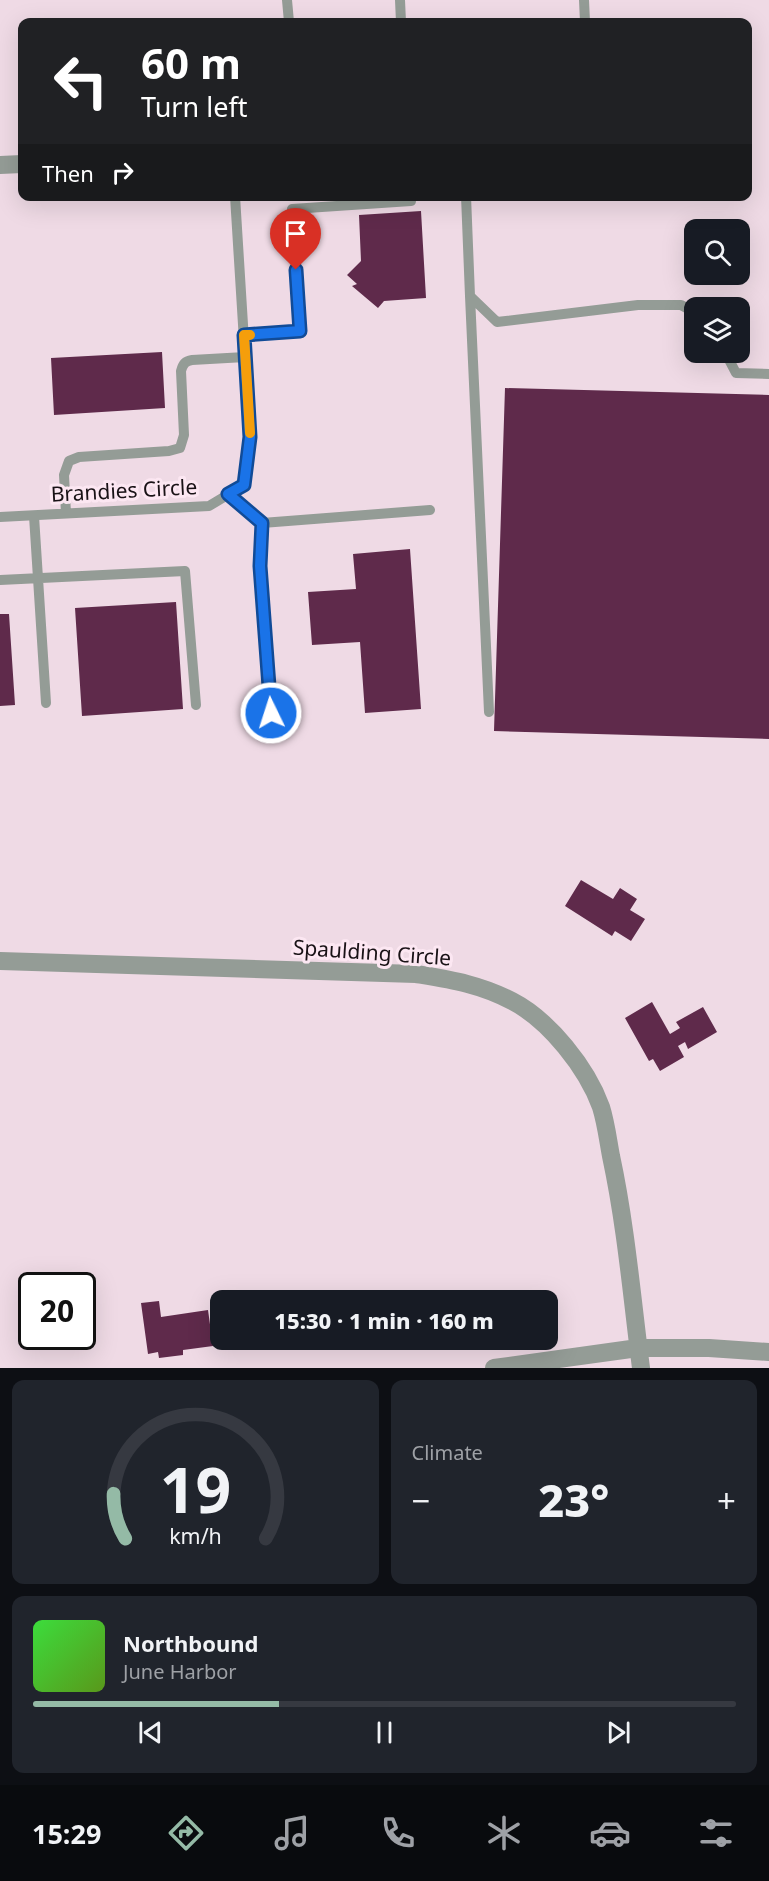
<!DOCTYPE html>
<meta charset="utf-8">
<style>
body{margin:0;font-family:"Noto Sans",sans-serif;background:#20242c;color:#f1f3f6;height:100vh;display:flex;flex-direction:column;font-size:22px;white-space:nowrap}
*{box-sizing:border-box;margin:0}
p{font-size:20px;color:#9ea1a6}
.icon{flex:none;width:33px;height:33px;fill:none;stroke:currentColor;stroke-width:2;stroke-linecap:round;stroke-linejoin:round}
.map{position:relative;height:1368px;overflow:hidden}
.details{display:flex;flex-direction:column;gap:12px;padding:12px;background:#0d0f14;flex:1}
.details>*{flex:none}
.hud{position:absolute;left:18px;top:18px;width:734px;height:183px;border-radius:12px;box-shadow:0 6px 24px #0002;background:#202124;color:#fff;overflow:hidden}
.controls{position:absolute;left:684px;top:219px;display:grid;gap:12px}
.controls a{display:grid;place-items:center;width:66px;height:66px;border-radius:12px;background:#171b24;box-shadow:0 6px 24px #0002;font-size:30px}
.speed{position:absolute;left:18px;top:1272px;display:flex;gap:12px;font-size:30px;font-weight:700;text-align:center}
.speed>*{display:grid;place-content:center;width:78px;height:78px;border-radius:50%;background:#171b24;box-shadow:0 6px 24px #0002;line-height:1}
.speed .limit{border:3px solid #111;border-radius:9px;background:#fff;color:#111}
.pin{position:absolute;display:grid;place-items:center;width:51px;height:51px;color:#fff;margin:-62px -26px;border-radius:50% 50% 50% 0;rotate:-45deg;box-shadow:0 0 6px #0007}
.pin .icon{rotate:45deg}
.me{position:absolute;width:66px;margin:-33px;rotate:356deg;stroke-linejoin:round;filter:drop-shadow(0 0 4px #0008)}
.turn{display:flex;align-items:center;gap:21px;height:126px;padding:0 24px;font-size:27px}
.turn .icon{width:78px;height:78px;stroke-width:2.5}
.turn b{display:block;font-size:42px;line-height:51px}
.then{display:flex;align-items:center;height:57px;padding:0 24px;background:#0003;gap:12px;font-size:22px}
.big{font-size:45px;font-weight:800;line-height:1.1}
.details .tile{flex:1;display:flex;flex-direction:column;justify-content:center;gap:9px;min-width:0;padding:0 21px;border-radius:12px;background:#20242c}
.details .dial{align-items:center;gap:0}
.dial svg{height:156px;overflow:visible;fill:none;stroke:#363941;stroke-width:7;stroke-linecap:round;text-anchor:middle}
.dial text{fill:#f1f3f6;stroke:none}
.song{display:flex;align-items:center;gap:18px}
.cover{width:72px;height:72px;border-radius:9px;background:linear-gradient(135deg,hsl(120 70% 55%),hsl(90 70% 35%))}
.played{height:6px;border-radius:3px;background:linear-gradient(90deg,#94baa6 35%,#363941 35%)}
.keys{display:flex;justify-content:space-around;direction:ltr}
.heat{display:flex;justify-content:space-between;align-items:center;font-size:33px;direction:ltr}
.details .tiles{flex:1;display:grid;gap:12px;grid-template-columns:1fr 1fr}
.tile:last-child{grid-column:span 2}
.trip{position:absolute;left:210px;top:1290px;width:348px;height:60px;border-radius:12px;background:#171b24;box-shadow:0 6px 24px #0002;font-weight:800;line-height:60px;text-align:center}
.tab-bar{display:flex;height:96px;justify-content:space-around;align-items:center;background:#090b0e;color:#9ea1a6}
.tab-bar .icon{width:42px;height:42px}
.tab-bar .active{color:#94baa6}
.tab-bar b{font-size:27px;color:#f1f3f6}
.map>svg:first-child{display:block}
</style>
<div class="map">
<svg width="769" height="1368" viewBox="0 0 769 1368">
<rect width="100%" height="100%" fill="#efdae5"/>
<path fill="#5f2a4b" d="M421,211L426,298L384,301L378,308L352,286L357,284L347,275L361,261L359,215Z
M162,352L165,408L54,415L51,358Z
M505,388L769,395V739L494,731Z
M410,549L421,709L365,713L360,642L312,645L308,592L356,589L353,554Z
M176,602L183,709L82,716L75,608Z
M0,614H9L15,705L0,706Z
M581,880L613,899L620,888L637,899L630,910L645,919L631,941L615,931L612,936L565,906Z
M652,1002L670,1034L680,1028L676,1022L703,1007L717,1032L688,1049L685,1042L678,1046L684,1057L660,1071L653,1059L649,1061L625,1018Z
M159,1301L161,1317L208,1310L213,1346L183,1350V1355L159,1358L158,1352L148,1354L141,1303Z"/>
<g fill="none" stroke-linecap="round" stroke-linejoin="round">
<path stroke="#949c96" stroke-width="10" d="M287,0L289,22
M400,0L401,22
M584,0L585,22
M466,196L470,296L497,322L638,305H681L694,312
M470,296L489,712
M244,335L300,331L292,209L411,201V196
M725,352L736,373L769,374
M228,494L262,523L260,565L271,713
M66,513L64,475L69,461L79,457L169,451L180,448L184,435L181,371C183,364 185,361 192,360L245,357
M34,516L46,703
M0,517L209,506L244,485L250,437L235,196
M262,523L430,510
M0,580L185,571L196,705"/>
<path stroke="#949c96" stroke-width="18" d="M0,165L22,164
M0,961L416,974C452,980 479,984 512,1001C549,1020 587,1068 601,1107C606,1123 608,1140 611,1156C626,1226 632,1298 641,1368
M494,1368L638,1348H709L769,1352"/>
</g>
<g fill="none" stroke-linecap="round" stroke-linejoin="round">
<defs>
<path id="route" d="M271,713L260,566L262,523L228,494L244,485L250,437L244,335L300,331L296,270"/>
</defs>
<use href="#route" stroke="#114b97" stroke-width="15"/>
<use href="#route" stroke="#1a73e8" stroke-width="10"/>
<path stroke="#f59e0b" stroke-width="10" d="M250,335H244L250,433"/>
</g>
<g text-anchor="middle" stroke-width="6" stroke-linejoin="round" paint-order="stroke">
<g font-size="21" fill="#191216" stroke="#fce7f2">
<text transform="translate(124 491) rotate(-3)" y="7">Brandies Circle</text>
<text transform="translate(372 953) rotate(4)" y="7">Spaulding Circle</text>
</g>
</g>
</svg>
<div class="controls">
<a><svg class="icon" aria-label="search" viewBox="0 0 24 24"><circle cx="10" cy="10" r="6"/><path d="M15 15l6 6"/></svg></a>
<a><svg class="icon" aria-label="layers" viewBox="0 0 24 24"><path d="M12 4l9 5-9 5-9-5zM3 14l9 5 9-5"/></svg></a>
</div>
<div class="speed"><div class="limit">20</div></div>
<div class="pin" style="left:296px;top:270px;background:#d93025"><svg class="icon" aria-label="arrive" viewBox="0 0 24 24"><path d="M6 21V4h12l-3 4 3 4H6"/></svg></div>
<svg class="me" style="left:271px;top:713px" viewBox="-20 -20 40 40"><circle r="17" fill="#1a73e8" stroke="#fff" stroke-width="3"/><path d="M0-11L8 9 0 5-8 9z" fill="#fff"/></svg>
<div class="trip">15:30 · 1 min · 160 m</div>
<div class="hud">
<div class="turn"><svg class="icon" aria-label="left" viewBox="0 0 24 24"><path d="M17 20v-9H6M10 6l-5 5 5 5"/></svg><div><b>60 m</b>Turn left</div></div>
<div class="then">Then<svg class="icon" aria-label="right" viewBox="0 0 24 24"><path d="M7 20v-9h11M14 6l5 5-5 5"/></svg></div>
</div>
</div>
<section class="details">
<div class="tiles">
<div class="tile dial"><svg viewBox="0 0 100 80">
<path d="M14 69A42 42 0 1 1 86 69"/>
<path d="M14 69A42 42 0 0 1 8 46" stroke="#94baa6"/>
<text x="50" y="56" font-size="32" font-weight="700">19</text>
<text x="50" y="72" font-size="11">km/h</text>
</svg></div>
<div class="tile"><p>Climate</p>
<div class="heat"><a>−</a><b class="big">23°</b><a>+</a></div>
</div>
<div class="tile">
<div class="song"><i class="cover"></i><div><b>Northbound</b><p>June Harbor</p></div></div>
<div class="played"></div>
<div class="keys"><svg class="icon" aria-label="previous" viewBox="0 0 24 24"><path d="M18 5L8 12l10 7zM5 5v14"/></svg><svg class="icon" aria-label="pause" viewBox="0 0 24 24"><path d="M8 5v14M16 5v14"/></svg><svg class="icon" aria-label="next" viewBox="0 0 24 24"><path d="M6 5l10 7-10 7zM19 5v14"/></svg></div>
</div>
</div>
</section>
<nav class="tab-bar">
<b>15:29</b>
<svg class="icon active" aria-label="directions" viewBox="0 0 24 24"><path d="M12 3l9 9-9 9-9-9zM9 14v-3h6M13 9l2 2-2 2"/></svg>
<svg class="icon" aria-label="music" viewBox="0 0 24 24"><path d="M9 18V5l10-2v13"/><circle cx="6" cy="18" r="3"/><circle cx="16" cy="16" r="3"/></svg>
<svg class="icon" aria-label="phone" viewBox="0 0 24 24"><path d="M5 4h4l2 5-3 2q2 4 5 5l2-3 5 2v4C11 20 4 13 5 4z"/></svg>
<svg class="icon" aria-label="climate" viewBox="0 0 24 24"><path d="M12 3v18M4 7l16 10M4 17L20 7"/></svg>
<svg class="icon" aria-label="car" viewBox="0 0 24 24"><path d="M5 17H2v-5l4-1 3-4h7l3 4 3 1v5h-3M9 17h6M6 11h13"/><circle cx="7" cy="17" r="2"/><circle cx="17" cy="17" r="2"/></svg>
<svg class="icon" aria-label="filters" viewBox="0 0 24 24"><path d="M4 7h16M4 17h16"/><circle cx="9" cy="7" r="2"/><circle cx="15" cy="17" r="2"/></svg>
</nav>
